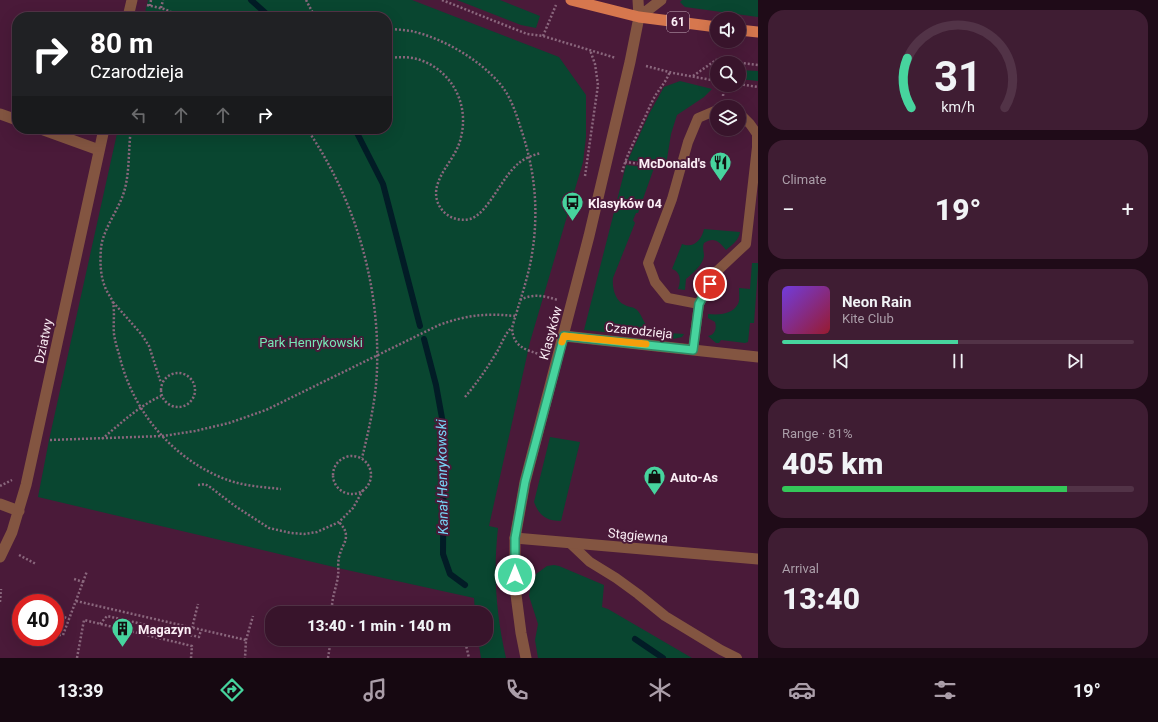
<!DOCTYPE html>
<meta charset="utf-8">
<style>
body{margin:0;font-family:Roboto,sans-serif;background:#3f1d33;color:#f1f3f6;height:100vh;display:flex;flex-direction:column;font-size:15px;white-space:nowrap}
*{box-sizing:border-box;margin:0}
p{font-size:13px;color:#ab9ea9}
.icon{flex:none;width:22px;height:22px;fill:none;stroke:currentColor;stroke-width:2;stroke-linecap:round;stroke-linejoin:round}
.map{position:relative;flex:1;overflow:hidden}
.sheet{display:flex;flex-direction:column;gap:10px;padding:10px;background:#1f0b18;width:400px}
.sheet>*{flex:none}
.top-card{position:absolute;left:12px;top:12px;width:380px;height:122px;border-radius:16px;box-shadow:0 4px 16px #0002,0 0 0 1px #523347;background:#202124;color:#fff;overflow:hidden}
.buttons{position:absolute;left:710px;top:12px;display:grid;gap:8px}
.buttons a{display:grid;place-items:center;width:36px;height:36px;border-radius:50%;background:#38142b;box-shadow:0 4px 16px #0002,0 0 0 1px #523347;font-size:20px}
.speed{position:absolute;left:12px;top:594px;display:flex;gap:8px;font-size:20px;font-weight:700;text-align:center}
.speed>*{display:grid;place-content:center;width:52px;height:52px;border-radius:50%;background:#38142b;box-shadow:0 4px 16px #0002,0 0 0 1px #523347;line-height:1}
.speed .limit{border:6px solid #d22;background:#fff;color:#111}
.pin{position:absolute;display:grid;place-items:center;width:34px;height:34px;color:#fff;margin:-17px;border:2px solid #fff;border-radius:50%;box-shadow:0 1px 4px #0007}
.me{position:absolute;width:44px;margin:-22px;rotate:0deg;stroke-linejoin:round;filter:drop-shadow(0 0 3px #0008)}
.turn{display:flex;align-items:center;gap:14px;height:84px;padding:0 12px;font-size:18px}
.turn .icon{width:52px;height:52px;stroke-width:2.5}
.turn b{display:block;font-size:28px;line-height:34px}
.lanes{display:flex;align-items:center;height:38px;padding:0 12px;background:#0003;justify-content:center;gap:20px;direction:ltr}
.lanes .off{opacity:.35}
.big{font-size:30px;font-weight:800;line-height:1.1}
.sheet .tile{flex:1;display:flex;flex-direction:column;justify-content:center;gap:6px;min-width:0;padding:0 14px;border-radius:16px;background:#3f1d33}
.sheet .dial{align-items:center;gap:0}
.dial svg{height:104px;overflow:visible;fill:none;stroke:#523347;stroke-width:7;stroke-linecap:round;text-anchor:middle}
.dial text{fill:#f1f3f6;stroke:none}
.song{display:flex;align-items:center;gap:12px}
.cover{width:48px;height:48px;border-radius:6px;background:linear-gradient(135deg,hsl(260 70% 55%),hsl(350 70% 35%))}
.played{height:4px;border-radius:2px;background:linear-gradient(90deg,#47d49e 50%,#523347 50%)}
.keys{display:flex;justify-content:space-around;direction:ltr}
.heat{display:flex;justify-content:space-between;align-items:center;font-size:22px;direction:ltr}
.charge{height:6px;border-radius:3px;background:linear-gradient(90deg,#34c759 81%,#523347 0)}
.trip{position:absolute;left:265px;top:606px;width:228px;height:40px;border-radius:16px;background:#38142b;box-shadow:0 4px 16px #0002,0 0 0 1px #523347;font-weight:800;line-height:40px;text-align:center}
.dock{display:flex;height:64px;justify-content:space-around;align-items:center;background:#160811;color:#ab9ea9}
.dock .icon{width:28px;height:28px}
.dock .active{color:#47d49e}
.dock b{font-size:18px;color:#f1f3f6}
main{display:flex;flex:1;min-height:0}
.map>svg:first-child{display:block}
</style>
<main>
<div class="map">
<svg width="758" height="658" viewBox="0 0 758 658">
<rect width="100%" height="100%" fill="#4a1a39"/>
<path fill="#094630" d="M148,0H412L559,57L586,95V137L583,162L530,342L489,526L498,528C493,573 496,614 506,658H481L478,639H486V613H475L474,598L338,568L38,497L49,440L118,129H387V17H144Z
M457,0H500L540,16L536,28L521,25Z
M682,0H758V17L685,7L680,2Z
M739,70L758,71V81L739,79Z
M680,81L712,89L704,97L677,115L671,134L666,165L628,160L649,114L664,87Z
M626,165L654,168L638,213H636L633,220L635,223L613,278C612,288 615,301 625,305C630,308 634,306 638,311C643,317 645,328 653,331C659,333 676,333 684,334L682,337L673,339L584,330Z
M704,229L740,232C739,240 732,245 726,250C720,242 714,236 704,243C702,248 704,251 704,256C703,265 692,274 686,279L685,290L678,289C681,281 681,272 672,269L682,244C694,249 702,239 704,229Z
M752,263H758V270L754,323H750L748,342L745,343L721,340L719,343H716L708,336C715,335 717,328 715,322L708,318V314C718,315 732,315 738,304C740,300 739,293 739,288L750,289Z
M550,437L580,442L561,521C547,521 539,516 534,502Z
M554,565L559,566L604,585L602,607L608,609L692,658H538L535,640L538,624L529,596L532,579L536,574L547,566Z"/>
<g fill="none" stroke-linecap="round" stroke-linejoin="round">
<path stroke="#021c26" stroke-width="6" d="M251,0L270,17
M355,129L383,184L420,326
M424,339L436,385L444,429L443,554L450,574L465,585
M635,639L663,658"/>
<path stroke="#8a677d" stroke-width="2.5" stroke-dasharray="2 2" stroke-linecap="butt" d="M306,0L315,17
M442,0L527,34L543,36L616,58
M147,5L164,9L183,17
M150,6L151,0
M161,8L163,0
M387,29C395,29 403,30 411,31C444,38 488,64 506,92C513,104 517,116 521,129C535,170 539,211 532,254C528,279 519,303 512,328C513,347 526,350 542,355
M543,36L556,5
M387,58C399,57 411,56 423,61C453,73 469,105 461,137C457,156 443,167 438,183C430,204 448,224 470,219C488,214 502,176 519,163C525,158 533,155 541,153
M646,66L673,73L717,81
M693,76L716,60L758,65
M739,84L758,87
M723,96L724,85
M131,129C128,150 130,172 124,192C118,211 103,229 101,248C100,262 100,274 105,287C107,293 112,298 113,303C115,313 113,324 114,334C115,341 117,348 119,354C132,410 171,458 225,479C243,486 262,487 281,489
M307,129C355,199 380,284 377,369C376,400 369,429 362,458
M725,132L726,129
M625,162L666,167
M622,172L627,157L650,106L655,96L666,80L670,72
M585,176L598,85L595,64L590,50
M520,300C534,293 544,296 558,300
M113,302L142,335L149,346L161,383
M161 390a17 17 0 1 1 34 0a17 17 0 1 1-34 0Z
M465,397C476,384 486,370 495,355C501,346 504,335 511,328
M102,439C121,423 139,406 161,396
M50,440L163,436L195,431L229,423L266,410L439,325C467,315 485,313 515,316
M333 475a19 19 0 1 1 38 0a19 19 0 1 1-38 0Z
M198,485L205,484L210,487L235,506L269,528L291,533L304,534L317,532L339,522L353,508L363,490
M0,486L12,480
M19,555L36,564
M83,582L87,571
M76,601L246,640L245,658
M0,602L1,589
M332,613C331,598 336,590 338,576C339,569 337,561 340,554C341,548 346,543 346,536C346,530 343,527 339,522
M57,614L69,619
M100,624L107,616L199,637L201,630
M192,628L198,604
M55,635H63L83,582L74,579
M246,640L253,616
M436,641L466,645L469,658
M77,658L84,620L192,646L191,658
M328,658L331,639"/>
<path stroke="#835541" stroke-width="10" d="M699,304L668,298L655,282L648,263L672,199L688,142L698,118L717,110
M693,350L699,304L715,273L746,244L757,147V134L750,124L739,113
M570,543L590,562L616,578L638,594L665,616L721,650L737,658"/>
<path stroke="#835541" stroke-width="11" d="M128,17L132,0
M0,114L17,120
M41,129L99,150
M564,336L758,357
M0,504L19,511
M515,538L758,559
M0,557L12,532L26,485L104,129"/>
<path stroke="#835541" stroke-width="11" d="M639,17L661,0
M526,658L521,633L515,587V538L525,482L589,236L630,62L639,17L638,0"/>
<path stroke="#d6774e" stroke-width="11" d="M571,0L639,17L717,27
M739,30L758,32"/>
</g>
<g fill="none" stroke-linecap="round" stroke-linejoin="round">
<defs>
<path id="route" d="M515,575V538L525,482L564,336L693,350L699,304L710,284"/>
</defs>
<use href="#route" stroke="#2e8a67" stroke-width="10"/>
<use href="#route" stroke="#47d49e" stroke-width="7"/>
<path stroke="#f59e0b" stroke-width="7" d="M562,342L564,336L646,344"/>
</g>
<defs>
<symbol id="restaurant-pin" viewBox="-11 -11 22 30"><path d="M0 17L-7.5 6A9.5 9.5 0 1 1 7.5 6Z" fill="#47d49e" stroke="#4a1a39"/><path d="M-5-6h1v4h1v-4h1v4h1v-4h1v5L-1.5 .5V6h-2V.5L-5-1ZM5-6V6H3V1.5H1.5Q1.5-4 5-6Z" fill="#111"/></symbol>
<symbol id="bus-pin" viewBox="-11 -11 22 30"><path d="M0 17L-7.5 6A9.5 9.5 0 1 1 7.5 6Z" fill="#47d49e" stroke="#4a1a39"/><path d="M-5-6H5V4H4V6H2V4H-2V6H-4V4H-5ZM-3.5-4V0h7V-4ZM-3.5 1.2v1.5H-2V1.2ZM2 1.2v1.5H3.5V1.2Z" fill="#111"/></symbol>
<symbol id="shop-pin" viewBox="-11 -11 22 30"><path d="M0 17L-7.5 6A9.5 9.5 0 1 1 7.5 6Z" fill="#47d49e" stroke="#4a1a39"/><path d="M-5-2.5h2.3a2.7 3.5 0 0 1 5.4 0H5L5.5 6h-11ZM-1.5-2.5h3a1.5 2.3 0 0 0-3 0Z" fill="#111"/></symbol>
<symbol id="building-pin" viewBox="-11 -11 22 30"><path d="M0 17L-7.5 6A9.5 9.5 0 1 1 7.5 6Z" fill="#47d49e" stroke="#4a1a39"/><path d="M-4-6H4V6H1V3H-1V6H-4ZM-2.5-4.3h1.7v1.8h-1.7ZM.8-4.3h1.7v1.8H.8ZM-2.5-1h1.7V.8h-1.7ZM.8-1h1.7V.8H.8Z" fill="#111"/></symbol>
</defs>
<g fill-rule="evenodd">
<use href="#restaurant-pin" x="708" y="150" width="25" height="34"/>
<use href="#bus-pin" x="560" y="190" width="25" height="34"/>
<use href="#shop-pin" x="642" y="464" width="25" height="34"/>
<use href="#building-pin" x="110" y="616" width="25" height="34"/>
</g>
<g text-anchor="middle" stroke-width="4" stroke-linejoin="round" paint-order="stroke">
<rect fill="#4a1a39" stroke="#c6aebd" stroke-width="1" x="667" y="12" width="22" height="20" rx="3"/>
<g font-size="12" font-weight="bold" fill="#fbeef5">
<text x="678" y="26">61</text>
</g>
<g font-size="13" font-weight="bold" fill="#fbeef5" stroke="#4a1a39" text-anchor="start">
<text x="706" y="168" text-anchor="end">McDonald's</text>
<text x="588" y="208">Klasyków 04</text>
<text x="670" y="482">Auto-As</text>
<text x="138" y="634">Magazyn</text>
</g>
<g font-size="13" fill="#fbeef5" stroke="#4a1a39">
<text transform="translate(639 330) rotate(6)" y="5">Czarodzieja</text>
<text transform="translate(550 333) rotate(-75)" y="5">Klasyków</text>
<text transform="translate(43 341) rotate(-78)" y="5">Dziatwy</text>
<text transform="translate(638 535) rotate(5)" y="5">Stągiewna</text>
</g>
<g font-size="13" fill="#77e6b6" stroke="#4a1a39">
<text x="311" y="347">Park Henrykowski</text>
</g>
<g font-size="14" font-style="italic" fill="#78d5f6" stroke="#4a1a39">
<text transform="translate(442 477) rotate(-91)" y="5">Kanał Henrykowski</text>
</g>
</g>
</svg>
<div class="buttons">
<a><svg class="icon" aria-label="sound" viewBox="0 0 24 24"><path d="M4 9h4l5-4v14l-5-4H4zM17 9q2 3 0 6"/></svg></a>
<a><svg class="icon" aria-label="search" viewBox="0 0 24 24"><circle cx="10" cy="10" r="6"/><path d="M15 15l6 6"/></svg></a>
<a><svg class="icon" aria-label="layers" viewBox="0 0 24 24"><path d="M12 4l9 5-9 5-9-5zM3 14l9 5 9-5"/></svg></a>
</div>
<div class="speed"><div class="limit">40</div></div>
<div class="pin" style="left:710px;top:284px;background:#d93025"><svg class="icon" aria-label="arrive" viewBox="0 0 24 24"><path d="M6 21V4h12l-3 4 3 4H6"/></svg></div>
<svg class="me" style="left:515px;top:575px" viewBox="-20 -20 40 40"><circle r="17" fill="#47d49e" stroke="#fff" stroke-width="3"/><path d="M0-11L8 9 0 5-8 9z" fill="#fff"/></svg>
<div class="trip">13:40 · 1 min · 140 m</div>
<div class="top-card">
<div class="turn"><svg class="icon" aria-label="right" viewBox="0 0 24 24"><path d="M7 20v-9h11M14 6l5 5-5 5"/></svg><div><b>80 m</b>Czarodzieja</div></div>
<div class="lanes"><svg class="icon off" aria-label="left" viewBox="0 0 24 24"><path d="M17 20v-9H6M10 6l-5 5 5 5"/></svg><svg class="icon off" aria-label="ahead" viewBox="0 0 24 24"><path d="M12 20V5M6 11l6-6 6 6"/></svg><svg class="icon off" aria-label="ahead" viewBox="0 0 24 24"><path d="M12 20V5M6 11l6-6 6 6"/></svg><svg class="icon" aria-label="right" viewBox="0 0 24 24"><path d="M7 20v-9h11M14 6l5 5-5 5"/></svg></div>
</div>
</div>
<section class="sheet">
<div class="tile dial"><svg viewBox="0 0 100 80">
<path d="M14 69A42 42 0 1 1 86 69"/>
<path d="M14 69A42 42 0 0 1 11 31" stroke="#47d49e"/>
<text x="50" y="56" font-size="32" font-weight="700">31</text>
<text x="50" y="72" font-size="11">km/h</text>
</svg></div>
<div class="tile"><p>Climate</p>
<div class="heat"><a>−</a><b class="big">19°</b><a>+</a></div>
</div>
<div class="tile">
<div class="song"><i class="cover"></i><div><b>Neon Rain</b><p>Kite Club</p></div></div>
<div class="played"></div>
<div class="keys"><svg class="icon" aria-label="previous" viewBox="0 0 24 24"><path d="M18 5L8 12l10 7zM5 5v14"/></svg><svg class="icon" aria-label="pause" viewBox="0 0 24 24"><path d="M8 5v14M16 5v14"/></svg><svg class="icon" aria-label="next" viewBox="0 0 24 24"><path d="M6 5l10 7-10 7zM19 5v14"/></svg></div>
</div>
<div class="tile"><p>Range · 81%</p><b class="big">405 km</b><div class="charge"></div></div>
<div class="tile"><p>Arrival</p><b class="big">13:40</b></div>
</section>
</main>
<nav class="dock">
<b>13:39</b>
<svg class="icon active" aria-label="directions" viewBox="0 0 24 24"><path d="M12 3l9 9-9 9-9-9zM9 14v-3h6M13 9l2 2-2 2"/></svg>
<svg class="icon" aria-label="music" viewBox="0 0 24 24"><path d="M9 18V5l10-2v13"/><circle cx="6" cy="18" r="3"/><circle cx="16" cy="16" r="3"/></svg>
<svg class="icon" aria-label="phone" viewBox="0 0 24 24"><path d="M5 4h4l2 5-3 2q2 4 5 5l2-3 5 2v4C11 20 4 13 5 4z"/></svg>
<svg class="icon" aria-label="climate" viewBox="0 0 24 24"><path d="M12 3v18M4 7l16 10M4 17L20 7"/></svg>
<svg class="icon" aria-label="car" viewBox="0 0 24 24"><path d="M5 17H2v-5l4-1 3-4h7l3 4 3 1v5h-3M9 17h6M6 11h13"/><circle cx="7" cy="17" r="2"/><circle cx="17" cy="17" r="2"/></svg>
<svg class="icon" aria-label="filters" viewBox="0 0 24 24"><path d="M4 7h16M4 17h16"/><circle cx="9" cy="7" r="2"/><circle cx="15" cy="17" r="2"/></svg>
<b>19°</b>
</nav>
